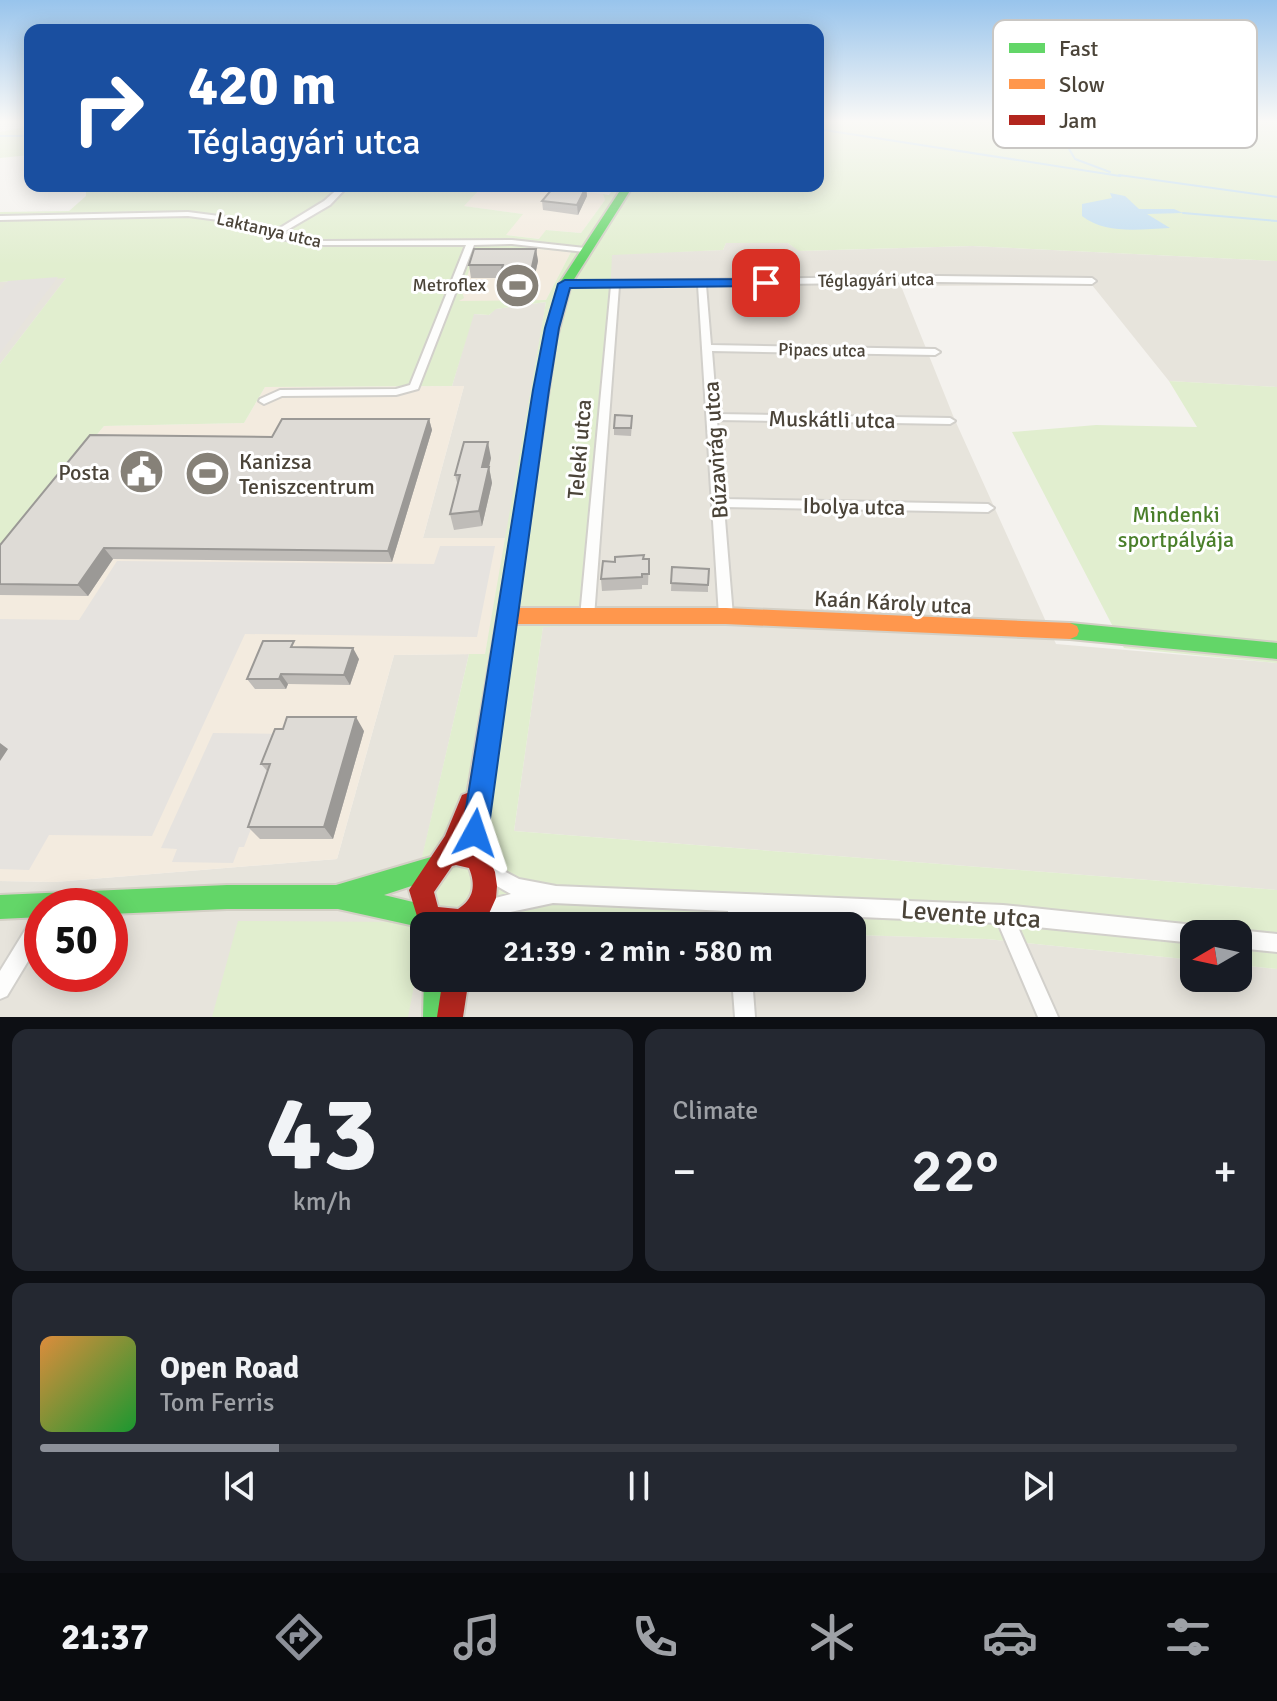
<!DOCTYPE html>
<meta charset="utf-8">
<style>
body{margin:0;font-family:Signika,sans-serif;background:#242831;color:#f1f3f6;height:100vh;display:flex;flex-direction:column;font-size:30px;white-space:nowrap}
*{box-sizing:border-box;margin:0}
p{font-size:26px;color:#9ea1a6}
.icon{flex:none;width:44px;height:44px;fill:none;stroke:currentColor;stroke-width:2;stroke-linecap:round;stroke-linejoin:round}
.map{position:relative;height:1017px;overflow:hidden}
.drawer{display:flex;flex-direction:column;gap:12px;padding:12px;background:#0d0f14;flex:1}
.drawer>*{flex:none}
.top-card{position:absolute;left:24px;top:24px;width:800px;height:168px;border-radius:16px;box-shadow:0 4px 20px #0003;background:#1a4fa0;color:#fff;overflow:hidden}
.needle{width:52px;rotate:261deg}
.fabs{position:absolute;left:1180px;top:920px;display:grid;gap:16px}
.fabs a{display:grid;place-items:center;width:72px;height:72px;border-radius:16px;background:#171b24;box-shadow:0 4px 20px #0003;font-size:40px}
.speed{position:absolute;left:24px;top:888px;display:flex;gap:16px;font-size:40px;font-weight:700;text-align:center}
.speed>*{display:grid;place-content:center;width:104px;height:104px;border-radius:50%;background:#171b24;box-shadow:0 4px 20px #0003;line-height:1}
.speed .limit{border:12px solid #d22;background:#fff;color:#111}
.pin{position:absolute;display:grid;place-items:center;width:68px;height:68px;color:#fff;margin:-34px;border-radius:16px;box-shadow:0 4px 12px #0006}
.me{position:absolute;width:88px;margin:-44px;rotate:5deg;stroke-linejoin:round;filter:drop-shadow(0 0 6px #0008)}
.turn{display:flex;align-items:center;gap:28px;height:168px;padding:0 32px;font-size:36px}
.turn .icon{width:104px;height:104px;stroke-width:2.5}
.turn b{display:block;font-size:56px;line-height:68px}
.big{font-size:60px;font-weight:600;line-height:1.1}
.drawer .card{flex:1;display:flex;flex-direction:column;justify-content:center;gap:12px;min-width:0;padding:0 28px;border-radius:16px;background:#242831}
.drawer .dial{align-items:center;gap:0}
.dial b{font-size:104px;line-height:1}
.song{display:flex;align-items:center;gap:24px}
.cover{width:96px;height:96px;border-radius:12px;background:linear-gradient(135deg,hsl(30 70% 55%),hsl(130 70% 35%))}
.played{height:8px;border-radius:4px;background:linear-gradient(90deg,#8c9099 20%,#363941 20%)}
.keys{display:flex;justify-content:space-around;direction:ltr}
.heat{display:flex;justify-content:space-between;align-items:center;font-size:44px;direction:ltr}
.drawer .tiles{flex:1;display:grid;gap:12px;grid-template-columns:1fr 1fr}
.card:last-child{grid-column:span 2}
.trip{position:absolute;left:410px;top:912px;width:456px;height:80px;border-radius:16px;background:#171b24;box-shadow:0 4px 20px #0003;font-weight:600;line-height:80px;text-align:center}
.tab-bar{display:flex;height:128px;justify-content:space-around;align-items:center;background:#090b0e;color:#9ea1a6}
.tab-bar .icon{width:56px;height:56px}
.tab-bar .on{color:#8c9099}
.tab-bar b{font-size:36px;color:#f1f3f6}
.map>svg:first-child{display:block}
</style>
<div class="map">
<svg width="1277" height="1017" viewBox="0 0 1277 1017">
<rect width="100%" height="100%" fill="#f4f2ee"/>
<path fill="#e7e4dc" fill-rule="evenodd" d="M726,243H788L800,251L972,246L1277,261V387L1169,381L1092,285L901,286L954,418L1056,644L1277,663V890L514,831L543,626L594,625L611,254L723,250Z
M67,277L4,359L0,364V282Z
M546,302L507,538H423L464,386H452L473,314L489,315L495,309Z
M469,654L399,959L424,960V978H852V935L987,939L1194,960V978H1238V965L1277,969V1017H0V881L55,882L337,859L394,655ZM42,906H110V974H42Z"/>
<path fill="#f3ebdf" d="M483,186H529L603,194L605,200L581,233L547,230L540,239L505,235L522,214L463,206Z
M530,248L571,252L546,300L457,302L476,249Z
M464,386L423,538H507L485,654L394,655L337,859L55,882L0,881V551L104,426L244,423L265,387Z"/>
<path fill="#e1eecf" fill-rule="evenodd" d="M818,122H1277V261L972,246L799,251L788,243H726L723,250L612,255L594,625L543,627L514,831L1277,890V969L1238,965V934H1194V960L987,939L852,935V926L526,923L525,926H424V960H419L408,1017H212L238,921L407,922L469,654H485L546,302L496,309L489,315L474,314L452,386L265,387L244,423L104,426L0,551V364L66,278L0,282V212L69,211L86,196V186H483L464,206L523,214L506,235L539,239L546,230L581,233L605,200L603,194L609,195L615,186H818ZM530,248L571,252L546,300L459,301L464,298L462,292L476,249Z
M30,126V155L0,158V132Z
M1169,381L1277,387V663L1124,648L1012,432L1096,425L1197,427Z"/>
<path fill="#e6e3df" d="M58,277L0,353V291L8,281Z
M440,546H495L477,637L245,634L152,836L49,835L29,870L0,869V619L79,620L117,561L434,564Z
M213,733L287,734L244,847H239L233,863L172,862L177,849L161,848Z"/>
<path fill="#c0ddf1" d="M1110,193L1125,196L1139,209H1174L1183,213L1147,214L1170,228C1141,229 1106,235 1082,216V204L1112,198Z"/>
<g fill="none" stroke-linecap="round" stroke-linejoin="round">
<path stroke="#c0ddf1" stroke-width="2" d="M1053,122L1075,159L1110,172
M818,129L1120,176
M0,136H30
M1119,175L1277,197
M1183,213L1277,221"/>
<defs>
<path id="street" d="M341,186H348L330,205L282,233L322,241L512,240L585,248L589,250L585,252L512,244L474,245L418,389L396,395L282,396L264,404L259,401L260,399L280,390L396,389L410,385L466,245H322L286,240L226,221L188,216L0,220V216L188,212L227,217L275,231L324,201Z
M939,276L1092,278L1096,281L1092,284L939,282L706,285L711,345L935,349L940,352L935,355L712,351L717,414L950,418L955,421L950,424L717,420L723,499L988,504L994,508L988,512L724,507L733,616L731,620L726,622L721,620L719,616L698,285L619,286L594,617L592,621L587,623L582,621L580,617L611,286L565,287L561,284L562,282Z
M487,862L519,879L556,886L1003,905L1194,925L1201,927L1203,934H1194V943L1017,925L1058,1017H1038L998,923L746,912L747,926H729L728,911L553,903L478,919L472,916L469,910L472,904L511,894L481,877L478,871L481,865Z
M42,912V938L7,996L0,999V971L35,914Z
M1238,930L1277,934V952L1238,948V934H1231Z
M732,978H752L755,1017H735Z"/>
<path id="fast" d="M623,186H633L571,284L556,341L554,344H546L544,341L559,284Z
M1070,623L1277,643V659L1070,639L1063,636L1061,631L1063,626Z
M431,857L439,861L443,869L439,877L384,895L438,908L441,917L438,926H424V928L338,909H227L110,914V906H42V917L0,919V895L227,885H336Z
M424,976V978H449V1017H423Z"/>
<path id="slow" d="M550,337L556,341L517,608H726L1070,623L1077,626L1079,631L1077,636L1070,639L726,624H514L485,819L489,858L485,866L477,870L469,866L465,858L463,819L544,341Z"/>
<path id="jam" d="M470,792L478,795L481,803L465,843L485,850L495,872L497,886L496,898L487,918L477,926L424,927L420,926L409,890L445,836L462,795ZM456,865L469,868C476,885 474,899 458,909L438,907L434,892L452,866Z
M443,978H469L463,1017H437Z"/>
</defs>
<use href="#street" stroke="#d2d0cb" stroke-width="4"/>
<use href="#fast" stroke="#d3cfc5" stroke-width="4"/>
<use href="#slow" stroke="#d3cfc5" stroke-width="4"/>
<use href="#jam" stroke="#d3cfc5" stroke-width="4"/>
<use href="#street" fill="#fdfdfc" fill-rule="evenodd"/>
<use href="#fast" fill="#63d668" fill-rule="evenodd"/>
<use href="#slow" fill="#ff974d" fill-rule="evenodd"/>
<use href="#jam" fill="#b3261e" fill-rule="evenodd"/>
</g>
<path fill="#bfbcb8" d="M586,187L587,196L578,215L543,210L542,201Z
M536,249L538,261L531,293H500L499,278H471L469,265Z
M429,419L432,430L392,562L113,559L88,596L0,595V545L272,437Z
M632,423L631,436L614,435V428Z
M491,458L489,467L492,483L482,526L454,530L450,514L458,486L455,475Z
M643,559H649L648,585H642V589L602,591L601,579Z
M672,567L708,585V592L671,591Z
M297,647L359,659L350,685L288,684L286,689H255L247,679Z
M364,731L333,839H260L248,827L268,772L261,764Z"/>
<path fill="#9b9996" d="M586,187L587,196L578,215L577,205Z
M536,249L538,261L531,293L529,280Z
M429,419L432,430L392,562L388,551Z
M488,442L491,458L489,467L492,483L482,526L479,511L482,467Z
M104,548L113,559L88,596L78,585Z
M353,648L359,659L350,685L344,675Z
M281,674L288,684L286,689L279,679Z
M356,717L364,731L333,839L324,827Z
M0,743L8,749L0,761Z"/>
<path fill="#dedbd6" stroke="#9b9996" stroke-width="2" d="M562,186L586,187L577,205L542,201L552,189Z
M474,249H536L529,280H498L503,265H469Z
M615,415L632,416L631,428H614Z
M282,419H429L388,551L104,548L78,585L0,584V545L90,435L272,437Z
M464,442H488L482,467H489L479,511L450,514L460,475H455Z
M644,555L643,559H649V574H642V577L601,579L603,561L615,562V557Z
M672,567L709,569L708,585L671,583Z
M263,641H294L291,647L353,648L344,675L281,674L279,679H247Z
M287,717H356L324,827H248L270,764H261L275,729H283Z"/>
<linearGradient id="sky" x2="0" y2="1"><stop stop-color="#98c4ec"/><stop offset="0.46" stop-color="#faf9f7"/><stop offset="1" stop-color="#faf9f7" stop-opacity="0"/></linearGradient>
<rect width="1277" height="264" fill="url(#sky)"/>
<path fill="#1a73e8" stroke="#114b97" stroke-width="2" d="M766,279L770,280V286L570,288L559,328L549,390L488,833L484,842L475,846L466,842L462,833L533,390L545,328L558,284L565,280Z"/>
<defs>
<symbol id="stadium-disc" viewBox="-11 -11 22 22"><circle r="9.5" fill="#868178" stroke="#fff"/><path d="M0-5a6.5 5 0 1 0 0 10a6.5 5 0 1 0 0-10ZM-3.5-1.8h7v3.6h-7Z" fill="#fff"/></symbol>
<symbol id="civic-disc" viewBox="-11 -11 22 22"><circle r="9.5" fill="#868178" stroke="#fff"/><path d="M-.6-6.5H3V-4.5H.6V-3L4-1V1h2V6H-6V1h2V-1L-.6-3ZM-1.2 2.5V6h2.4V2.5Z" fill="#fff"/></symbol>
</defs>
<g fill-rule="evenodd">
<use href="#stadium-disc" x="492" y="260" width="51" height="51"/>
<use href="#civic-disc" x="116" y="446" width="51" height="51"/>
<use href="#stadium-disc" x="182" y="448" width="51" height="51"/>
</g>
<g text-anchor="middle" stroke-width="6" stroke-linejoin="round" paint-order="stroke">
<g font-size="18" fill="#4b4439" stroke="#fff">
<text transform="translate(269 230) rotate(13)" y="6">Laktanya utca</text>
<text transform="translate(876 280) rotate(-1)" y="6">Téglagyári utca</text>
<text transform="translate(822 350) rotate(1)" y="6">Pipacs utca</text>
</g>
<g font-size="18" fill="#4b4439" stroke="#fff" text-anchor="end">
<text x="486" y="291">Metroflex</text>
</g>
<g font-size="22" fill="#4b4439" stroke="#fff">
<text transform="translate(832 419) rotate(1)" y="8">Muskátli utca</text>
<text transform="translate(579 449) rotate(-85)" y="8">Teleki utca</text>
<text transform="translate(715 450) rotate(-94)" y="8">Búzavirág utca</text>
<text transform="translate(854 506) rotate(1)" y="8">Ibolya utca</text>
<text transform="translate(893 602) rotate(3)" y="8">Kaán Károly utca</text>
</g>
<g font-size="22" fill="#4b4439" stroke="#fff" text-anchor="start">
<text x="239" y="469">Kanizsa<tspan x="239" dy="25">Teniszcentrum</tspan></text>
<text x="110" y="480" text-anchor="end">Posta</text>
</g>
<g font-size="22" fill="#4a7f2a" stroke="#fff">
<text x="1176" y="522">Mindenki<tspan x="1176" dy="25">sportpályája</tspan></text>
</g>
<g font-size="26" fill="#4b4439" stroke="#fff">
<text transform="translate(971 914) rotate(4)" y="9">Levente utca</text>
</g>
</g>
<rect x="993" y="20" width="264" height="128" rx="12" fill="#fff" stroke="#c9c7c4" stroke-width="2"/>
<rect x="1009" y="43" width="36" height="10" fill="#63d668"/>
<rect x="1009" y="79" width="36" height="10" fill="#ff974d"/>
<rect x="1009" y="115" width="36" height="10" fill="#b3261e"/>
<g font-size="22" fill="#4b4439">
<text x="1059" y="56">Fast</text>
<text x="1059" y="92">Slow</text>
<text x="1059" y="128">Jam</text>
</g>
</svg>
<div class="fabs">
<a><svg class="needle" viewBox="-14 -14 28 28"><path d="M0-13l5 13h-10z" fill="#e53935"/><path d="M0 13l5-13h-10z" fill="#9ea1a6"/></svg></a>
</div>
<div class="speed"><div class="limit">50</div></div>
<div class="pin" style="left:766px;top:283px;background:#d93025"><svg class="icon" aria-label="arrive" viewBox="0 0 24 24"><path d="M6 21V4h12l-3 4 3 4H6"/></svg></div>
<svg class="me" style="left:475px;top:833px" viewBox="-20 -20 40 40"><path d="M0-17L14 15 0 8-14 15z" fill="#1a73e8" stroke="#fff" stroke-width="4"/></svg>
<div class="trip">21:39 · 2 min · 580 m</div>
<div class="top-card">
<div class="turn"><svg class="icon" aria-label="right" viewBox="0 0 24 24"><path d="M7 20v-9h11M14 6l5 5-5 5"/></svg><div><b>420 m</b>Téglagyári utca</div></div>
</div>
</div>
<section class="drawer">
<div class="tiles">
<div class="card dial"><b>43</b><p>km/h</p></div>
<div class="card"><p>Climate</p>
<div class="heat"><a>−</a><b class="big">22°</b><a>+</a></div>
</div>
<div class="card">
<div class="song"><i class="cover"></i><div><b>Open Road</b><p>Tom Ferris</p></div></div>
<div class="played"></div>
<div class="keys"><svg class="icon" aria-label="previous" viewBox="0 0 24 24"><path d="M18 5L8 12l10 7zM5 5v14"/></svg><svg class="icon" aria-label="pause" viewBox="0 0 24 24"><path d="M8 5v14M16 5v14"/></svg><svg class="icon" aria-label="next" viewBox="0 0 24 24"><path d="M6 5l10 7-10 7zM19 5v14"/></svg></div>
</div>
</div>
</section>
<nav class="tab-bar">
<b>21:37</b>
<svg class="icon on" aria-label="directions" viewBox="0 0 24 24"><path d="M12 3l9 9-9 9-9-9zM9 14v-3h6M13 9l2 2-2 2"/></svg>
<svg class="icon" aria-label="music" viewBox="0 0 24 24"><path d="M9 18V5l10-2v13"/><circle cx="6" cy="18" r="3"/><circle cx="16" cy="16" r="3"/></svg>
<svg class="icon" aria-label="phone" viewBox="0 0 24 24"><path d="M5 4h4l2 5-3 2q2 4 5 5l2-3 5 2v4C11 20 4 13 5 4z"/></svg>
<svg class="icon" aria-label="climate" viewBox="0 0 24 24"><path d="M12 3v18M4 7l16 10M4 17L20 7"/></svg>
<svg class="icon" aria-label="car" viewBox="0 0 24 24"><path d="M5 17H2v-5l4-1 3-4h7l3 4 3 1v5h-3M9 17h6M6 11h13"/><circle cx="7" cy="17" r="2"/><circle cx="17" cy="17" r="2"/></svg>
<svg class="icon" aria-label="filters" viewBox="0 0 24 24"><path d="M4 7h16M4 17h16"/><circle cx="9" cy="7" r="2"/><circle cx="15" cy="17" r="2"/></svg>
</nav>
